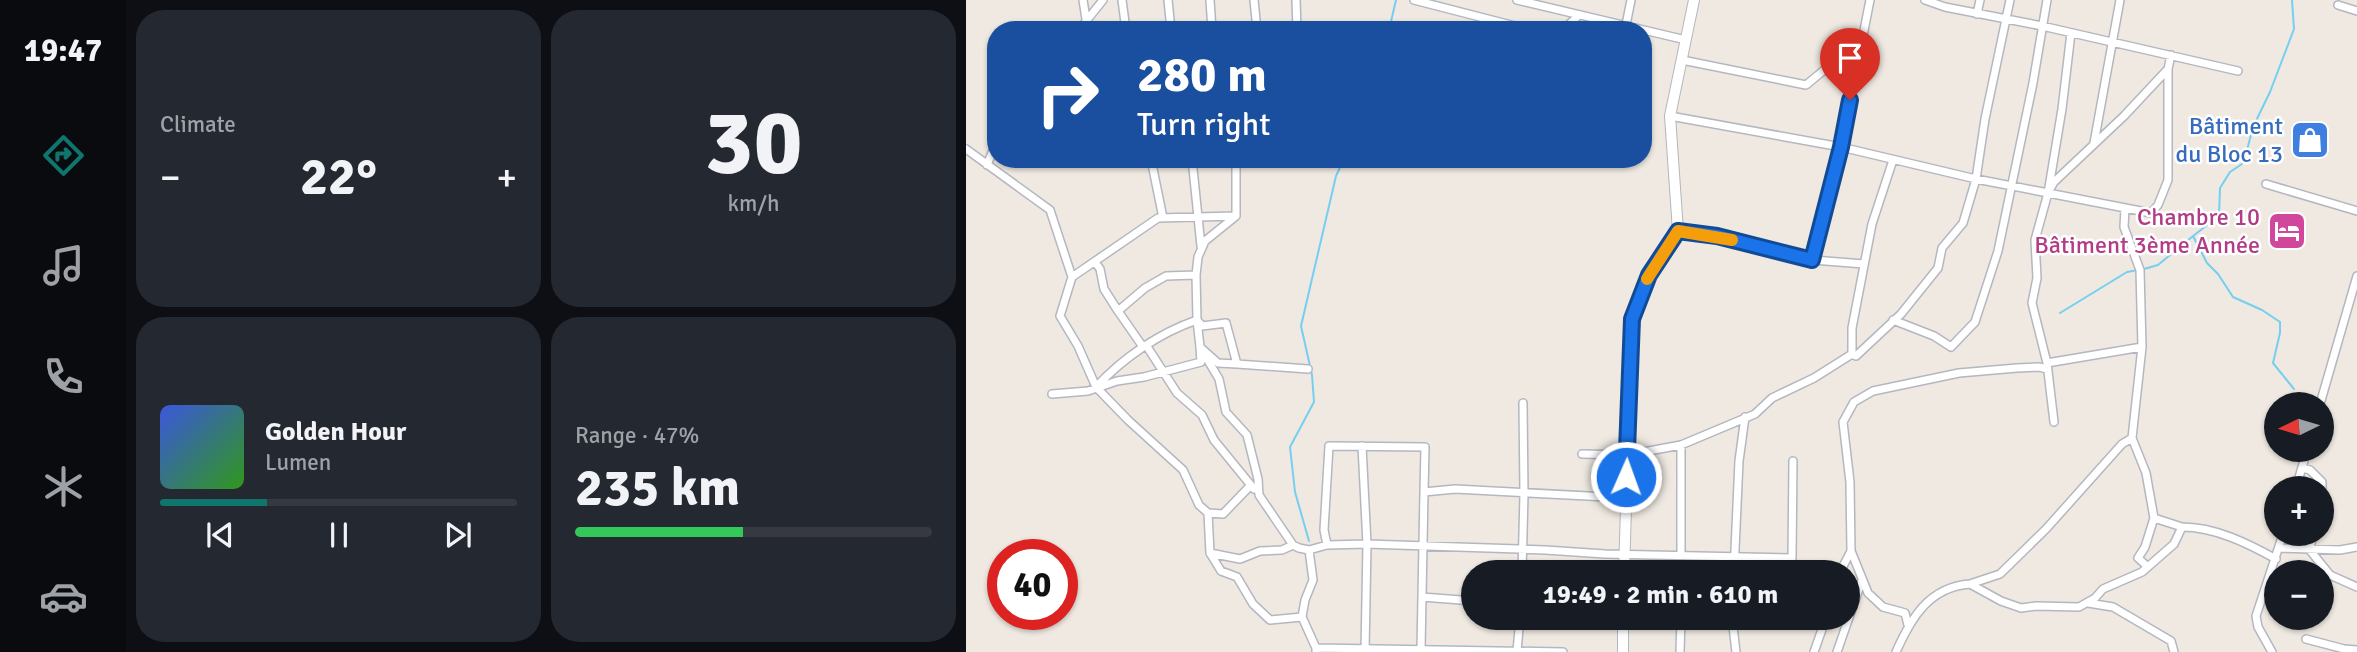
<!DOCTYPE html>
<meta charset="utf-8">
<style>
body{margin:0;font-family:Signika,sans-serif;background:#242831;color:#f1f3f6;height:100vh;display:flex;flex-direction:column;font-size:26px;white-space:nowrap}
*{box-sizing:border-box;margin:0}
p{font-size:23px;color:#9ea1a6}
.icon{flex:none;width:38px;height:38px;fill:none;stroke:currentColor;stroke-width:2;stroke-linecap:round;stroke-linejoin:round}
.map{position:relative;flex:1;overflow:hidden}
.side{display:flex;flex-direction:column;gap:10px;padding:10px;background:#0d0f14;width:840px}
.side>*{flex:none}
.banner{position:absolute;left:21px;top:21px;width:665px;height:147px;border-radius:28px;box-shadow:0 2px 5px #0004;background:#1a4fa0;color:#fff;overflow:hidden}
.needle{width:46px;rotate:265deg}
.tools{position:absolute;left:1298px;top:392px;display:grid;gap:14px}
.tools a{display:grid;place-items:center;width:70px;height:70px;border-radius:50%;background:#171b24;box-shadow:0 2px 5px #0004;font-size:35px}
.speed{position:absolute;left:21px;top:539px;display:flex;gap:14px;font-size:35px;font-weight:700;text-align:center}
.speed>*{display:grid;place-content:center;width:91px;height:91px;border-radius:50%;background:#171b24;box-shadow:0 2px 5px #0004;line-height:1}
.speed .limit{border:10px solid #d22;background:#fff;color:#111}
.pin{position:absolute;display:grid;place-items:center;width:60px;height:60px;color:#fff;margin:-72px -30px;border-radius:50% 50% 50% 0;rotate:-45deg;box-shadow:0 0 7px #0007}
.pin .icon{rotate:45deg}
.me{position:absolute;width:77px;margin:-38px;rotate:2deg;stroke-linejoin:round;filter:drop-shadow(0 0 5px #0008)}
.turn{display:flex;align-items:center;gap:24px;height:147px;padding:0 35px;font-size:32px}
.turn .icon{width:91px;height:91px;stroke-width:2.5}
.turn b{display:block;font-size:49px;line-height:60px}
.big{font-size:52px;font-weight:800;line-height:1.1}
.side .card{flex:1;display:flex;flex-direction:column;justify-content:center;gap:10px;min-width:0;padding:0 24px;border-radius:28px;background:#242831}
.side .dial{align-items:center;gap:0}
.dial b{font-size:91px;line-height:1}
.song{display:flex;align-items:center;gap:21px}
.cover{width:84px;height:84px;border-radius:10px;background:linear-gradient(135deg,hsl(230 70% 55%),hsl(110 70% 35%))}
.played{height:7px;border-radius:4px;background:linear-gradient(90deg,#0f766e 30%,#363941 30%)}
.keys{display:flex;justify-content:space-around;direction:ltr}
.heat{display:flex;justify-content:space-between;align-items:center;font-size:38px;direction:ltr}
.charge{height:10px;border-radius:5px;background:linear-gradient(90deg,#34c759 47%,#363941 0)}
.side .tiles{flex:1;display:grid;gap:10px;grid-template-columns:repeat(2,1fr)}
.trip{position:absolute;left:495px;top:560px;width:399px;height:70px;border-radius:35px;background:#171b24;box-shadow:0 2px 5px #0004;font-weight:800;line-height:70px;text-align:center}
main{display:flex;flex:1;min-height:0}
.menu{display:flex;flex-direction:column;width:126px;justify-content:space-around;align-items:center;background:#090b0e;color:#9ea1a6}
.menu .icon{width:49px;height:49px}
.menu .selected{color:#0f766e}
.menu b{font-size:32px;color:#f1f3f6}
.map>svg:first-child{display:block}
</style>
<main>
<nav class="menu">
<b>19:47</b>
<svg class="icon selected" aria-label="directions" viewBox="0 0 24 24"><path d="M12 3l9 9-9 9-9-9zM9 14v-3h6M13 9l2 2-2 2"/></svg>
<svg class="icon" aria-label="music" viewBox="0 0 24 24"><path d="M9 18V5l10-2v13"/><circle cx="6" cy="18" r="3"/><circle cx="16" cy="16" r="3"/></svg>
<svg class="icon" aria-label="phone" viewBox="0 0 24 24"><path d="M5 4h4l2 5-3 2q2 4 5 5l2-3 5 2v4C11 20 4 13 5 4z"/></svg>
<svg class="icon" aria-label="climate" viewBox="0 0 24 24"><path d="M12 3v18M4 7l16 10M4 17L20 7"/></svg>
<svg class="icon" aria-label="car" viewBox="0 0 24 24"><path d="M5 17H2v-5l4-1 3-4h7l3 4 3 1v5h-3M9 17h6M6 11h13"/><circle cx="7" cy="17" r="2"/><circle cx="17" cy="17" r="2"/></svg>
</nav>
<section class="side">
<div class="tiles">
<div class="card"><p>Climate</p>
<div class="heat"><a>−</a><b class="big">22°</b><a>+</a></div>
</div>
<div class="card dial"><b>30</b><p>km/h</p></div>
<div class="card">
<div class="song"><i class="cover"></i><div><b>Golden Hour</b><p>Lumen</p></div></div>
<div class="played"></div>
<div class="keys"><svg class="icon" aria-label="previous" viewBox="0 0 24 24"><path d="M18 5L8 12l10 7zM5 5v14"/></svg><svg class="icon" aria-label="pause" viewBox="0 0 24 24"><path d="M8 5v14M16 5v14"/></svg><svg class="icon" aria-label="next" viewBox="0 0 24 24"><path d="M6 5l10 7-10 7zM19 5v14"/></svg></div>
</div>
<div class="card"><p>Range · 47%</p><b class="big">235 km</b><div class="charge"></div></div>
</div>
</section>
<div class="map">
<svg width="1391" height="652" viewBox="0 0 1391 652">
<rect width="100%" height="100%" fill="#efe9e1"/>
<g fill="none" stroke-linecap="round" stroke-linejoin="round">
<path stroke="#75cff0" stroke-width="2" d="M1326,0L1328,29L1304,92L1287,127L1280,154L1276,164L1264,172L1254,188L1253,216L1227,236L1241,263L1252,274L1267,297L1296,310L1314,322V333L1307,363L1328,389
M423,30L430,0
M1178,269L1192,265L1227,236
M1094,313L1161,272L1172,270
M343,541L329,492L324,447L348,402L346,375L335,326L370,176L378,159"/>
<defs>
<path id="street" d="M117,0L120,19
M156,0L160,30
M202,0L205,30
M244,0L246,30
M288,0L291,30
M330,0L331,30
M448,0L545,25L544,30
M551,0L720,40
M959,0L979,7L1076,26L1272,71
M1372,5L1391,11
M1011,14L1014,0
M545,25L565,30
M660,25L665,0
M113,30L137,0
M597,30L613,15
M716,60L840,85L897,38
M704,116L875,147L1010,179L1185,213L1192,205L1202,180V69
M1128,143L1154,0
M0,149L84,210L106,277
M185,159L197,218
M226,159L235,246
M270,159V216L239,241L232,257L230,275L231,320L234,347L253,379L260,412L281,435L292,479L293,495L327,545
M21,165L30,143
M1300,184L1391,211
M1084,189L1088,182L1158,116L1202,69L1205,55
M712,231L751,236L847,260L898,264
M847,260L875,147L904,0
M129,262L134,269L138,289L152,311
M927,320L968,336L985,347L1009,322L1032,251L1067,83L1081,0
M180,345L211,393L236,415L248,440L288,489
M177,347L152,311L179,288L200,276L230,275
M1176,347L1166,438L1180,473L1188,518
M886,354V328L906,224L927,160
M1081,363L1176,347L1174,270L1158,227L1159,209
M130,387C157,358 193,333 231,320L236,326L260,323L271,364L342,369
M86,394L122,391L151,381L178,377L235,362L234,347L252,363L271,364
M1354,404L1391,276
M1088,422L1081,363L1066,303L1071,278L1069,240L1082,193L1096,109L1105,33
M1166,438L1156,444L1080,529L1034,574L1004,584L1035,601L1055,608L1070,606L1113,607L1129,598L1137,589L1176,572L1208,544L1216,527L1188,518L1179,547L1172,558L1182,567
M715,445V572
M396,446L401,544L399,651
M616,454L661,455L715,445L789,414L806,398L848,378L886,354L890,356L935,314L972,268L976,248L997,223L1010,179L1019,119L1044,0
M1336,468L1344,470L1356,482V488
M285,485L257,514L242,513L244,553L255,571L271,577L287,604L304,620L336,617
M1330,488L1341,450
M242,513L233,505L217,470L162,420L130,387L112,346L94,316L106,277L192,218L270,216
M1216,527C1249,527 1281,543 1310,559
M1348,534L1343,549L1364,575L1391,587
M361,545L358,530L363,446L459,447L458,492
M1313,548L1374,550L1391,547
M343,550L347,580L339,600L336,617L350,648V651
M244,553L274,559L294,551L316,550L327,545L333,548L343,550L361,545L401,544L579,550L639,554L826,558L827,461
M556,572L558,494L557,403
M768,572L773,461L779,417
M874,572L885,551
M456,597L508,601
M1122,603L1147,607L1205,641L1208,652
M766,618L770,652
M942,625L939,613L917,607L902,593L885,551L884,482L877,422L888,402L907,391L993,373L1051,368L1073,367L1081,369
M1340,639L1378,649L1391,650
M350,648L597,652
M455,649L458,492L489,489L660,498
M551,651L554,618
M714,652L715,618
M848,652L860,618
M871,652L896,580
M930,652C945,618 963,587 1004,584
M1306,652L1292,627L1290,616L1317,534"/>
<path id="secondary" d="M658,572L666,319L683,275L712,231L704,116L728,0
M657,618V652"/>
</defs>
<use href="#street" stroke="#b4b7c1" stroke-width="10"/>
<use href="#secondary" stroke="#b4b7c1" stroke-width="12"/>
<use href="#street" stroke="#fff" stroke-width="7"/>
<use href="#secondary" stroke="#fff" stroke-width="10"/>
</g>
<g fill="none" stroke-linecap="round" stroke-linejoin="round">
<defs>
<path id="route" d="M660,477L666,319L683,275L712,231L751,236L846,260L875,147L884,100"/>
</defs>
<use href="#route" stroke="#114b97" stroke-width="18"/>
<use href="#route" stroke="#1a73e8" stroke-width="12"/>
<path stroke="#f59e0b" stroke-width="12" d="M681,279L712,231L766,240"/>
</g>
<defs>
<symbol id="shop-square" viewBox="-11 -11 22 22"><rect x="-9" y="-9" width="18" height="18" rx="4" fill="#3f7fe0" stroke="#fff"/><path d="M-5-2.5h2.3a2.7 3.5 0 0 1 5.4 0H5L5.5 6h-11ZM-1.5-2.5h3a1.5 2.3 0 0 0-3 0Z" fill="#fff"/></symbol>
<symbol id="hotel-square" viewBox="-11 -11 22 22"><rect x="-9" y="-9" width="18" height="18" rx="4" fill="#d1479c" stroke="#fff"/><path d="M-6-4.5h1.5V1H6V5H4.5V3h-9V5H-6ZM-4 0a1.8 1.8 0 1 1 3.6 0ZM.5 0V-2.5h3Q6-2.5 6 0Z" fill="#fff"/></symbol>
</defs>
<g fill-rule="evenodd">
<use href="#shop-square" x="1322" y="118" width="44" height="44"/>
<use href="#hotel-square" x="1299" y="209" width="44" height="44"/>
</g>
<g text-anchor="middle" stroke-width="5" stroke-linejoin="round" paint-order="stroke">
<g font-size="24" fill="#366cbe" stroke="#fff" text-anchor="end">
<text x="1317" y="134">Bâtiment<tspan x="1317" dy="28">du Bloc 13</tspan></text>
</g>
<g font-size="24" fill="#b23c85" stroke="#fff" text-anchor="end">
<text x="1294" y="225">Chambre 10<tspan x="1294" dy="28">Bâtiment 3ème Année</tspan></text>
</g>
</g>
</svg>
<div class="tools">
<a><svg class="needle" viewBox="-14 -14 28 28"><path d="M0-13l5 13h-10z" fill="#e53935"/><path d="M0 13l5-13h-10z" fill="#9ea1a6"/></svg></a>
<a>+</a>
<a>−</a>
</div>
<div class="speed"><div class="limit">40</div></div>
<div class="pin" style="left:884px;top:100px;background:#d93025"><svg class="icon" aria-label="arrive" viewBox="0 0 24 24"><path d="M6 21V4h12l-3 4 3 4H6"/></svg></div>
<svg class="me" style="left:660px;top:477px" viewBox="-20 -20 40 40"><circle r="17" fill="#1a73e8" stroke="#fff" stroke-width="3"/><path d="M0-11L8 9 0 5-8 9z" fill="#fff"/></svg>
<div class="trip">19:49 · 2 min · 610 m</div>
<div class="banner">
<div class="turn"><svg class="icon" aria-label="right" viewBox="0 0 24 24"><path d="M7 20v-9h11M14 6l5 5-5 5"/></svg><div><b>280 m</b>Turn right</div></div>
</div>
</div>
</main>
